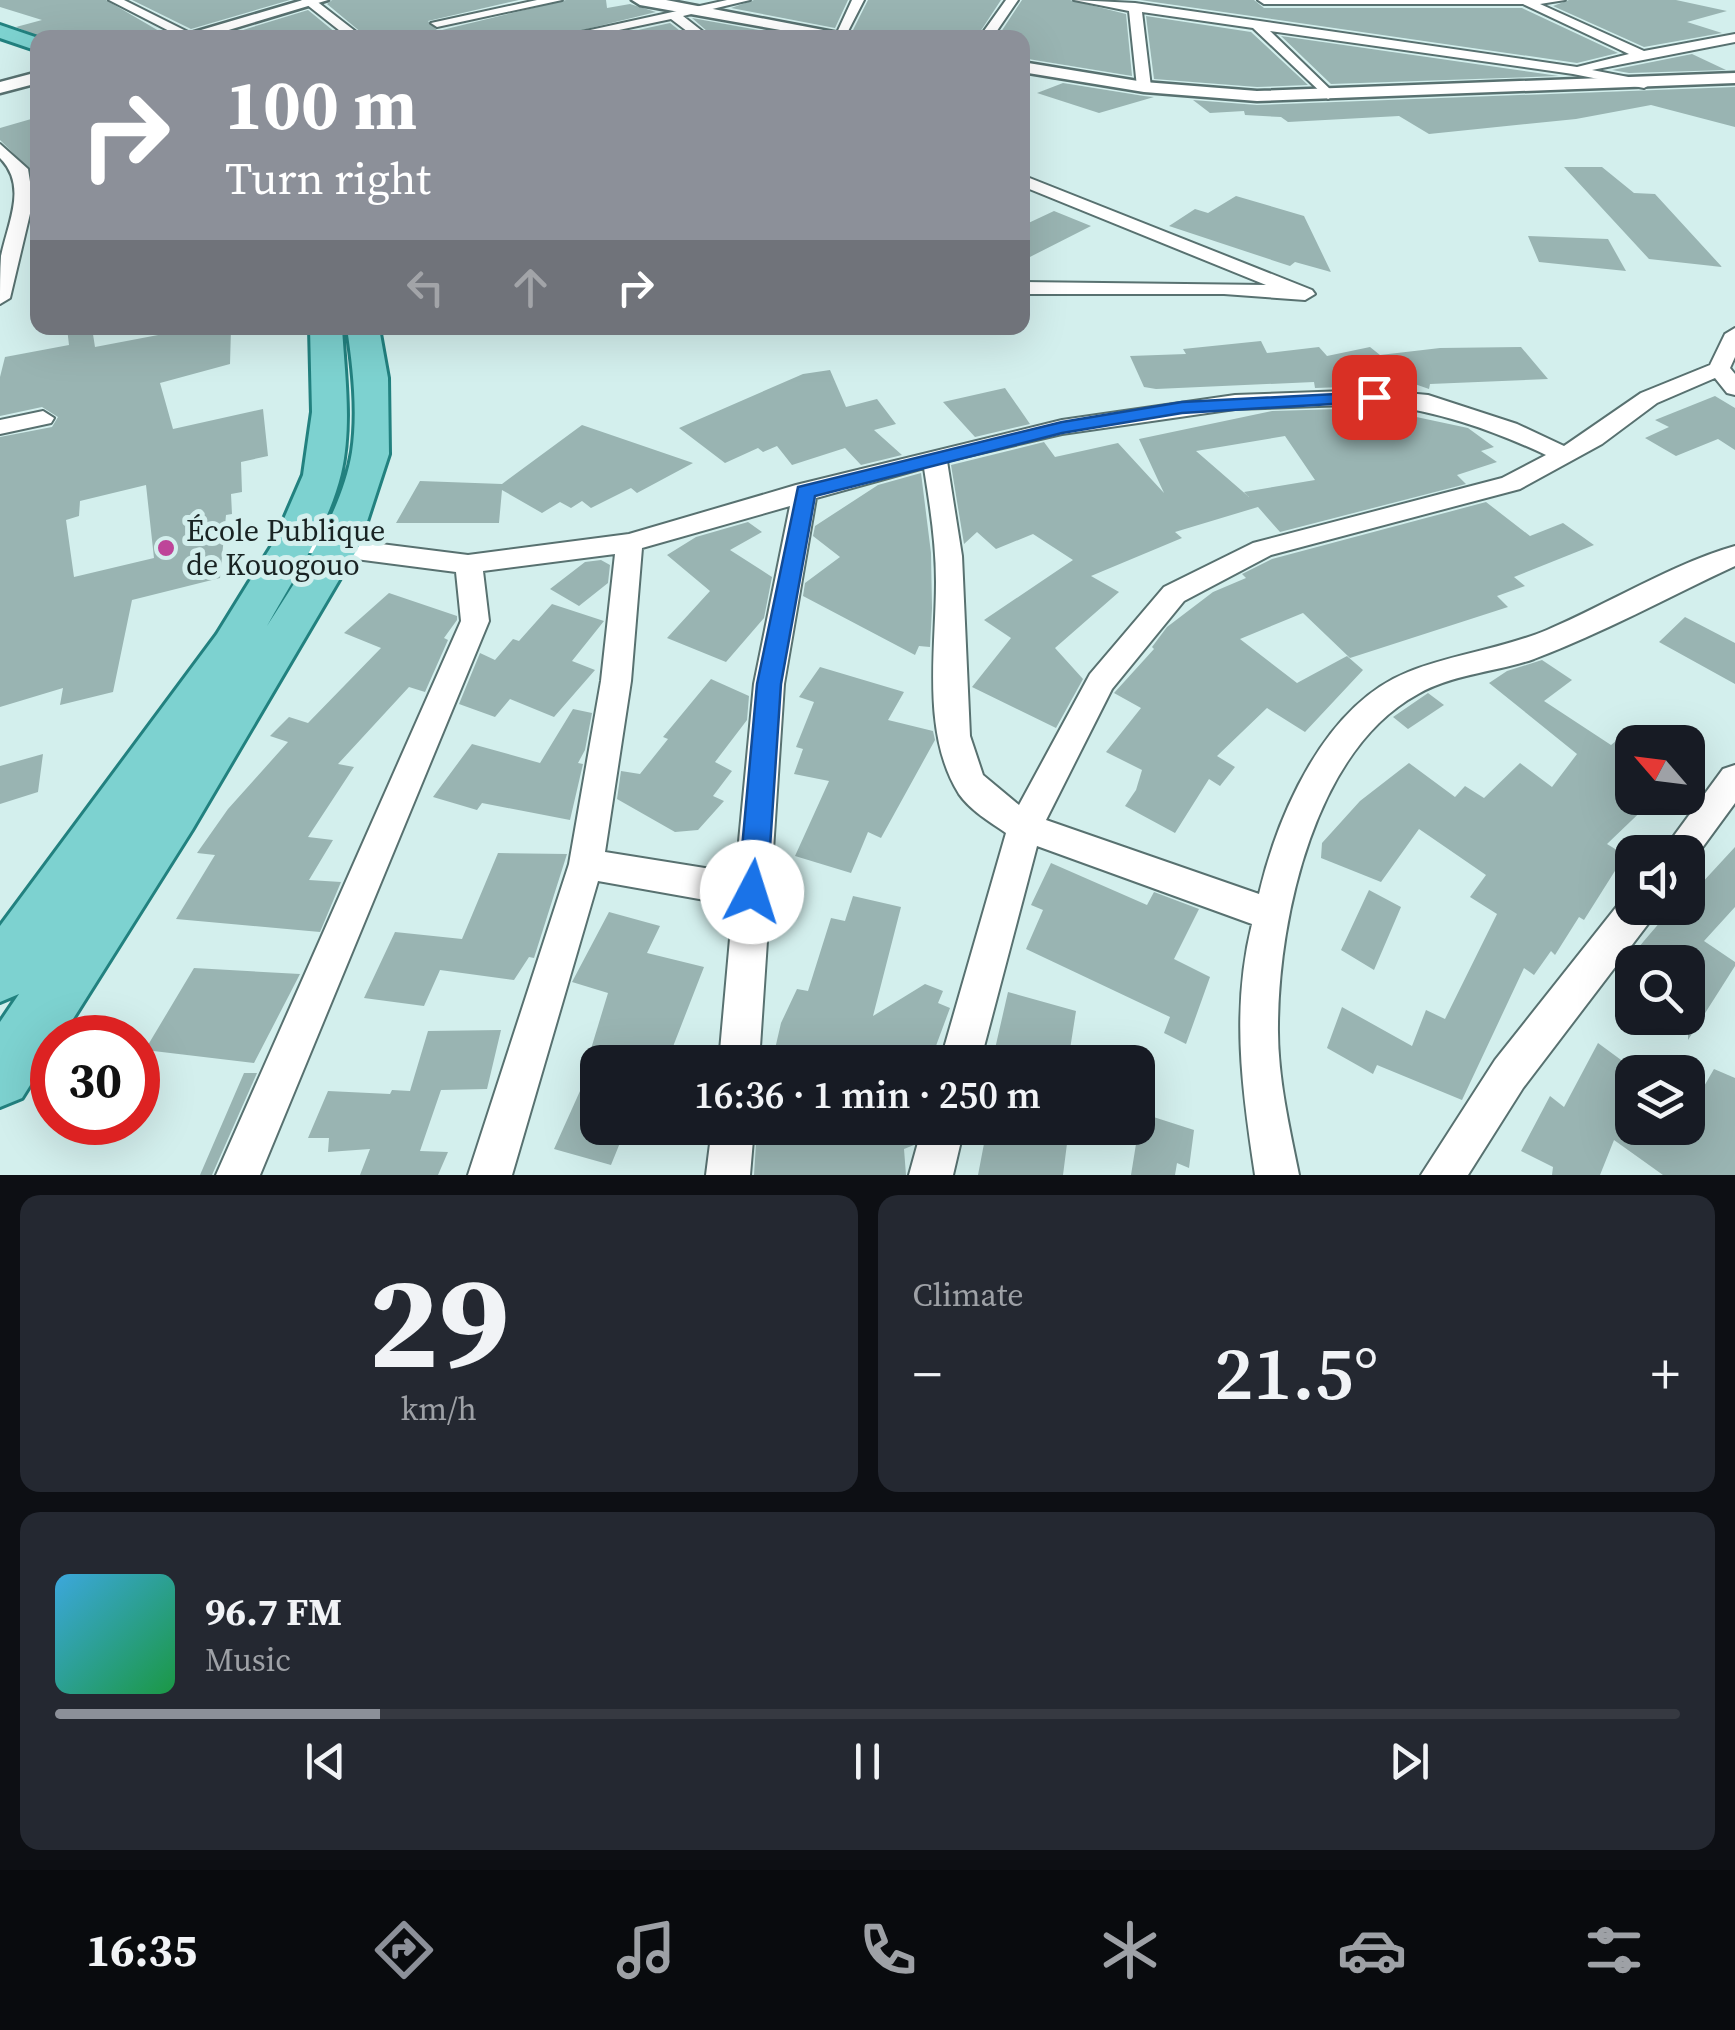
<!DOCTYPE html>
<meta charset="utf-8">
<style>
body{margin:0;font-family:"Source Serif 4",serif;background:#242831;color:#f1f3f6;height:100vh;display:flex;flex-direction:column;font-size:38px;white-space:nowrap}
*{box-sizing:border-box;margin:0}
p{font-size:32px;color:#9ea1a6}
.icon{flex:none;width:55px;height:55px;fill:none;stroke:currentColor;stroke-width:2;stroke-linecap:round;stroke-linejoin:round}
.map{position:relative;height:1175px;overflow:hidden}
.panel{display:flex;flex-direction:column;gap:20px;padding:20px;background:#0d0f14;flex:1}
.panel>*{flex:none}
.hud{position:absolute;left:30px;top:30px;width:1000px;height:305px;border-radius:20px;box-shadow:0 10px 40px #0002;background:#8c9099;color:#fff;overflow:hidden}
.needle{width:65px;rotate:298deg}
.buttons{position:absolute;left:1615px;top:725px;display:grid;gap:20px}
.buttons a{display:grid;place-items:center;width:90px;height:90px;border-radius:20px;background:#171b24;box-shadow:0 10px 40px #0002;font-size:50px}
.speed{position:absolute;left:30px;top:1015px;display:flex;gap:20px;font-size:50px;font-weight:700;text-align:center}
.speed>*{display:grid;place-content:center;width:130px;height:130px;border-radius:50%;background:#171b24;box-shadow:0 10px 40px #0002;line-height:1}
.speed .limit{border:15px solid #d22;background:#fff;color:#111}
.pin{position:absolute;display:grid;place-items:center;width:85px;height:85px;color:#fff;margin:-42px;border-radius:20px;box-shadow:0 5px 15px #0006}
.me{position:absolute;width:110px;margin:-55px;rotate:5deg;stroke-linejoin:round;filter:drop-shadow(0 0 8px #0008)}
.turn{display:flex;align-items:center;gap:35px;height:210px;padding:0 30px;font-size:45px}
.turn .icon{width:130px;height:130px;stroke-width:2.5}
.turn b{display:block;font-size:70px;line-height:85px}
.lanes{display:flex;align-items:center;height:95px;padding:0 30px;background:#0003;justify-content:center;gap:50px;direction:ltr}
.lanes .off{opacity:.35}
.big{font-size:75px;font-weight:600;line-height:1.1}
.panel .card{flex:1;display:flex;flex-direction:column;justify-content:center;gap:15px;min-width:0;padding:0 35px;border-radius:20px;background:#242831}
.panel .dial{align-items:center;gap:0}
.dial b{font-size:130px;line-height:1}
.song{display:flex;align-items:center;gap:30px}
.cover{width:120px;height:120px;border-radius:15px;background:linear-gradient(135deg,hsl(200 70% 55%),hsl(140 70% 35%))}
.played{height:10px;border-radius:5px;background:linear-gradient(90deg,#8c9099 20%,#363941 20%)}
.keys{display:flex;justify-content:space-around;direction:ltr}
.heat{display:flex;justify-content:space-between;align-items:center;font-size:55px;direction:ltr}
.panel .tiles{flex:1;display:grid;gap:20px;grid-template-columns:1fr 1fr}
.card:last-child{grid-column:span 2}
.trip{position:absolute;left:580px;top:1045px;width:575px;height:100px;border-radius:20px;background:#171b24;box-shadow:0 10px 40px #0002;font-weight:600;line-height:100px;text-align:center}
.tabs{display:flex;height:160px;justify-content:space-around;align-items:center;background:#090b0e;color:#9ea1a6}
.tabs .icon{width:70px;height:70px}
.tabs .current{color:#8c9099}
.tabs b{font-size:45px;color:#f1f3f6}
.map>svg:first-child{display:block}
</style>
<div class="map">
<svg width="1735" height="1175" viewBox="0 0 1735 1175">
<rect width="100%" height="100%" fill="#d3efed"/>
<path fill="#99b4b2" fill-rule="evenodd" d="M0,0H106L171,38H42L16,27L42,20L0,7Z
M132,0H290L191,29Z
M332,0H519L428,21L438,31L566,0H606L607,8L630,4L656,12L550,38H368L327,4Z
M754,0H848L835,28L731,8Z
M868,0H1001L976,38H868L852,32Z
M1022,0H1070L1126,14L1132,76L1022,58V38H997Z
M1140,0H1254L1264,8H1522L1618,53L1577,63Z
M1569,0H1676L1727,11L1687,22L1722,33L1644,47L1553,6Z
M308,10L342,38H217Z
M1146,16L1251,32L1308,85L1257,87L1154,79Z
M692,18L802,38H715Z
M670,23L689,38H602Z
M1281,36L1559,76L1331,84Z
M1692,54L1726,70L1629,73L1612,70Z
M1063,83L1144,96L1154,97L1099,113L1037,93Z
M1735,87V127L1651,105L1576,119L1429,134L1399,116L1288,122L1281,117L1245,115L1244,111L1210,113L1193,100L1257,105Z
M38,117V170L32,172L0,140V128Z
M1564,167H1602L1634,193L1655,194L1722,267L1649,259Z
M1236,196L1304,216L1331,272L1295,262L1290,266L1169,226L1195,209L1208,213Z
M1054,211L1091,226L1022,261V226Z
M1528,236L1608,239L1626,271L1539,262Z
M67,328H92L95,347L195,328H231L230,364L160,383L173,429L263,409L268,456L241,462L242,492L231,494L232,514L226,515L220,578L132,600L113,692L60,705L63,688L0,707V437L52,427L58,417L42,407L0,416V377L5,357L69,345ZM146,485L154,558L74,577L66,520L79,516L80,501Z
M1261,341L1267,353L1319,347L1327,356L1370,347L1380,355L1440,348L1521,347L1548,379L1430,384L1429,389L1406,381L1418,390L1374,386L1315,388L1314,382L1156,389L1144,387L1130,356L1186,354L1183,349Z
M830,370L846,407L877,399L896,424L874,430L902,455L861,465L845,448L792,465L777,446L763,452L758,448L725,463L679,428L803,374Z
M1005,388L1030,424L975,437L943,402Z
M1715,396L1735,408V450L1718,439L1676,456L1645,438L1669,427L1655,420Z
M1374,408L1468,428L1494,447L1481,451L1497,462L1457,475L1466,484L1280,532L1258,507L1175,532L1182,538L1091,576L1119,592L1055,648L1083,679L1056,728L972,687L1011,638L984,620L1073,560L1033,534L996,549L977,532L964,544L951,465L1044,442L1055,457L1118,443L1164,493L1139,439L1272,411ZM1285,436L1315,480L1244,492L1249,497L1196,451Z
M582,425L693,463L637,493L631,488L591,508L582,501L571,508L560,502L542,513L502,490L499,523H396L420,481L502,484Z
M921,473L931,553L932,608L930,647L919,646L915,655L803,596L805,583L840,557L813,536L815,526L878,485Z
M1486,502L1530,536L1563,523L1594,545L1514,577L1525,586L1497,596L1508,607L1350,658L1303,613L1240,639L1297,683L1347,656L1363,670L1305,732L1267,708L1217,756L1235,767L1220,786L1209,779L1175,833L1125,806L1136,790L1142,770L1106,752L1141,708L1114,693L1154,649L1152,647L1167,627L1213,592L1246,578L1242,574L1272,559Z
M748,522L762,532L730,550L772,577L764,618L726,662L667,638L710,591L667,555L696,537Z
M601,560L610,565L608,583L579,606L550,589L585,562Z
M389,593L457,616V620L444,638L448,640L425,692L409,687L338,764L354,767L308,837L333,840L309,880L341,882L320,932L176,919L215,855L197,853L228,809L288,742L270,736L289,717L308,723L381,648L344,633Z
M552,604L604,621L572,661L595,670L554,717L510,699L495,717L459,704L480,653L495,660L513,639L519,641Z
M1685,617L1735,643V684L1659,642Z
M1542,660L1572,680L1544,701L1611,745L1632,728V798H1655L1607,844L1625,855L1584,920L1579,917L1555,955L1551,951L1534,975L1524,968L1462,1100L1377,1065L1373,1074L1327,1048L1342,1007L1412,1046L1426,1010L1445,1019L1497,914L1470,897L1486,875L1419,829L1381,882L1321,858L1322,843L1360,801L1409,763L1455,797L1465,786L1484,798L1520,763L1552,787L1577,754L1489,683L1507,671Z
M820,667L904,692L888,720L933,731L935,740L881,838L868,832L851,873L795,856L829,781L794,774L803,749L796,747L814,702L799,697Z
M711,679L749,696L747,720L715,762L732,771L713,796L724,801L698,830L675,832L617,799L621,771L640,774L668,739L663,737Z
M1428,693L1444,705L1408,729L1393,717Z
M573,709L592,713L585,750L578,763L583,764L570,820L482,803L477,810L433,797L472,744L540,763Z
M43,754L38,792L0,804V766Z
M1735,847V907L1704,941L1735,962V966L1688,1040V962H1626L1667,914L1670,917L1679,908H1688V898Z
M498,853L567,854L534,958L529,957L514,980L440,970L424,1006L364,998L395,932L462,939Z
M1051,863L1147,905L1154,892L1199,909L1174,959L1210,977L1186,1044L1164,1033L1170,1017L1026,949L1043,910L1031,905Z
M1369,890L1401,907L1374,970L1341,950Z
M853,896L901,907L873,1016L925,984L943,991L938,1003L950,1008L930,1062L849,1047L845,1062H772L781,1023L797,989L808,991L831,918L845,921Z
M609,912L660,926L647,953L704,967L667,1062H598V1128H626L611,1165L554,1149L593,1062H587L608,993L572,982Z
M194,968L300,974L254,1063L145,1050Z
M1008,992L1076,1011L1068,1062H992Z
M501,1030L487,1089L441,1090L420,1151L448,1152L438,1175H360L370,1149L328,1152L329,1138H308L328,1091L390,1094L392,1090L410,1091L428,1031Z
M1598,1043L1632,1068V1128H1688V1114L1714,1069L1735,1078V1175H1663L1614,1140L1600,1175H1552L1553,1167L1521,1151L1550,1096L1564,1107Z
M244,1073H257L212,1175H200Z
M1141,1113L1194,1130L1189,1168L1177,1163L1175,1175H1131Z
M757,1128H845L870,1136L872,1128H918L914,1145L904,1149L906,1175H754Z
M987,1128H1069L1063,1175H978Z"/>
<g fill="none" stroke-linecap="round" stroke-linejoin="round">
<defs>
<path id="minor" d="M109,0H124L200,38H183Z
M301,0H315L364,38H349Z
M537,0H562L437,27L431,23Z
M727,0H750L683,16L711,38H696L671,19L581,38H554Z
M852,0H864L845,37H835Z
M1006,0H1018L992,38H979Z
M1074,0L1135,3L1577,67L1629,54L1523,4H1264L1258,0H1565L1540,4L1644,51L1735,34V42L1592,70L1649,81L1651,84L1644,88L1573,74L1270,31L1333,92L1335,95L1328,99L1253,28L1142,12L1151,87L1144,91L1137,87L1129,11Z
M0,144L28,169L33,201L10,298L0,304C0,288 0,271 1,256C8,222 28,186 0,158Z
M1022,175L1312,290L1315,294L1305,300L1224,294H1022V282L1266,285L1022,186Z
M1735,328V357L1730,368L1735,374V395L1727,393L1715,378L1657,403L1602,444L1520,489L1271,555L1184,601L1112,689L1046,820L1259,894C1278,813 1325,705 1408,672C1453,654 1502,649 1547,630C1606,605 1674,563 1735,546V566C1668,597 1603,633 1534,659C1497,672 1453,674 1418,694C1315,750 1279,916 1278,1024C1277,1075 1289,1125 1299,1175H1255C1242,1090 1231,1009 1252,924L1037,846L980,1062H940L1006,833C990,822 970,810 959,794C921,733 936,650 936,582C936,543 930,506 924,468L816,498L784,684L759,1062H719L733,905L598,881L512,1175H468L569,864L601,681L615,554L483,571L489,621L260,1175H216L461,621L456,572L294,551L285,548L281,542L285,536L294,533L468,555L629,534L796,485L1062,420L1235,395L1374,390L1428,395L1517,424L1564,446L1641,393L1710,365L1725,334ZM1374,404C1436,410 1490,429 1546,455L1502,478L1253,543L1164,587L1090,674L1019,805L983,775L970,736L962,556L947,461L1062,434L1235,409ZM790,506L754,684L736,873L605,852L631,681L642,548Z
M43,411L54,418L51,423L0,434V420Z
M1735,765V803L1691,863L1688,864V852H1662L1723,769Z
M1632,894V908H1656L1651,920L1523,1088L1468,1175H1421L1495,1060L1625,896Z
M712,1128H754L750,1175H706Z
M922,1128H964L953,1175H909Z"/>
<path id="tertiary" d="M303,0H328L202,38H174Z
M632,0H666L865,38H826L640,5Z
M1022,62L1144,82L1257,91L1735,73V83L1257,101L1144,92L1022,72Z
M38,72V83L0,93V82Z"/>
<path id="primary" d="M0,25L38,38V51L0,38Z
M310,328H342C345,376 352,427 341,474C328,528 293,579 267,626C299,576 342,513 352,452C358,412 353,368 347,328H379L388,378L389,454L359,546L192,830L61,1038H52V1050L22,1098L0,1107V1022L19,994L0,1002V926L217,634L274,542L303,475L312,412Z"/>
</defs>
<use href="#minor" stroke="#587170" stroke-width="4"/>
<use href="#tertiary" stroke="#587170" stroke-width="5"/>
<use href="#primary" stroke="#22817f" stroke-width="6"/>
<use href="#minor" fill="#fff" fill-rule="evenodd"/>
<use href="#tertiary" fill="#fff" fill-rule="evenodd"/>
<use href="#primary" fill="#7dd2d0" fill-rule="evenodd"/>
</g>
<path fill="#1a73e8" stroke="#114b97" stroke-width="2.5" d="M1374,392L1381,393V401L1182,413L1062,433L815,496L781,684L767,892L763,901L752,905L742,901L738,892L757,684L798,487L1062,422L1182,402Z"/>
<circle fill="#be4599" stroke="#d3efed" stroke-width="4" cx="166" cy="548" r="10"/>
<g text-anchor="middle" stroke-width="10" stroke-linejoin="round" paint-order="stroke">
<g font-size="30" fill="#192323" stroke="#d3efed" text-anchor="start">
<text x="186" y="541">École Publique<tspan x="186" dy="34">de Kouogouo</tspan></text>
</g>
</g>
</svg>
<div class="buttons">
<a><svg class="needle" viewBox="-14 -14 28 28"><path d="M0-13l5 13h-10z" fill="#e53935"/><path d="M0 13l5-13h-10z" fill="#9ea1a6"/></svg></a>
<a><svg class="icon" aria-label="sound" viewBox="0 0 24 24"><path d="M4 9h4l5-4v14l-5-4H4zM17 9q2 3 0 6"/></svg></a>
<a><svg class="icon" aria-label="search" viewBox="0 0 24 24"><circle cx="10" cy="10" r="6"/><path d="M15 15l6 6"/></svg></a>
<a><svg class="icon" aria-label="layers" viewBox="0 0 24 24"><path d="M12 4l9 5-9 5-9-5zM3 14l9 5 9-5"/></svg></a>
</div>
<div class="speed"><div class="limit">30</div></div>
<div class="pin" style="left:1374px;top:397px;background:#d93025"><svg class="icon" aria-label="arrive" viewBox="0 0 24 24"><path d="M6 21V4h12l-3 4 3 4H6"/></svg></div>
<svg class="me" style="left:752px;top:892px" viewBox="-20 -20 40 40"><circle r="19" fill="#fff"/><path d="M0-13L10 11 0 6-10 11z" fill="#1a73e8"/></svg>
<div class="trip">16:36 · 1 min · 250 m</div>
<div class="hud">
<div class="turn"><svg class="icon" aria-label="right" viewBox="0 0 24 24"><path d="M7 20v-9h11M14 6l5 5-5 5"/></svg><div><b>100 m</b>Turn right</div></div>
<div class="lanes"><svg class="icon off" aria-label="left" viewBox="0 0 24 24"><path d="M17 20v-9H6M10 6l-5 5 5 5"/></svg><svg class="icon off" aria-label="ahead" viewBox="0 0 24 24"><path d="M12 20V5M6 11l6-6 6 6"/></svg><svg class="icon" aria-label="right" viewBox="0 0 24 24"><path d="M7 20v-9h11M14 6l5 5-5 5"/></svg></div>
</div>
</div>
<section class="panel">
<div class="tiles">
<div class="card dial"><b>29</b><p>km/h</p></div>
<div class="card"><p>Climate</p>
<div class="heat"><a>−</a><b class="big">21.5°</b><a>+</a></div>
</div>
<div class="card">
<div class="song"><i class="cover"></i><div><b>96.7 FM</b><p>Music</p></div></div>
<div class="played"></div>
<div class="keys"><svg class="icon" aria-label="previous" viewBox="0 0 24 24"><path d="M18 5L8 12l10 7zM5 5v14"/></svg><svg class="icon" aria-label="pause" viewBox="0 0 24 24"><path d="M8 5v14M16 5v14"/></svg><svg class="icon" aria-label="next" viewBox="0 0 24 24"><path d="M6 5l10 7-10 7zM19 5v14"/></svg></div>
</div>
</div>
</section>
<nav class="tabs">
<b>16:35</b>
<svg class="icon current" aria-label="directions" viewBox="0 0 24 24"><path d="M12 3l9 9-9 9-9-9zM9 14v-3h6M13 9l2 2-2 2"/></svg>
<svg class="icon" aria-label="music" viewBox="0 0 24 24"><path d="M9 18V5l10-2v13"/><circle cx="6" cy="18" r="3"/><circle cx="16" cy="16" r="3"/></svg>
<svg class="icon" aria-label="phone" viewBox="0 0 24 24"><path d="M5 4h4l2 5-3 2q2 4 5 5l2-3 5 2v4C11 20 4 13 5 4z"/></svg>
<svg class="icon" aria-label="climate" viewBox="0 0 24 24"><path d="M12 3v18M4 7l16 10M4 17L20 7"/></svg>
<svg class="icon" aria-label="car" viewBox="0 0 24 24"><path d="M5 17H2v-5l4-1 3-4h7l3 4 3 1v5h-3M9 17h6M6 11h13"/><circle cx="7" cy="17" r="2"/><circle cx="17" cy="17" r="2"/></svg>
<svg class="icon" aria-label="filters" viewBox="0 0 24 24"><path d="M4 7h16M4 17h16"/><circle cx="9" cy="7" r="2"/><circle cx="15" cy="17" r="2"/></svg>
</nav>
